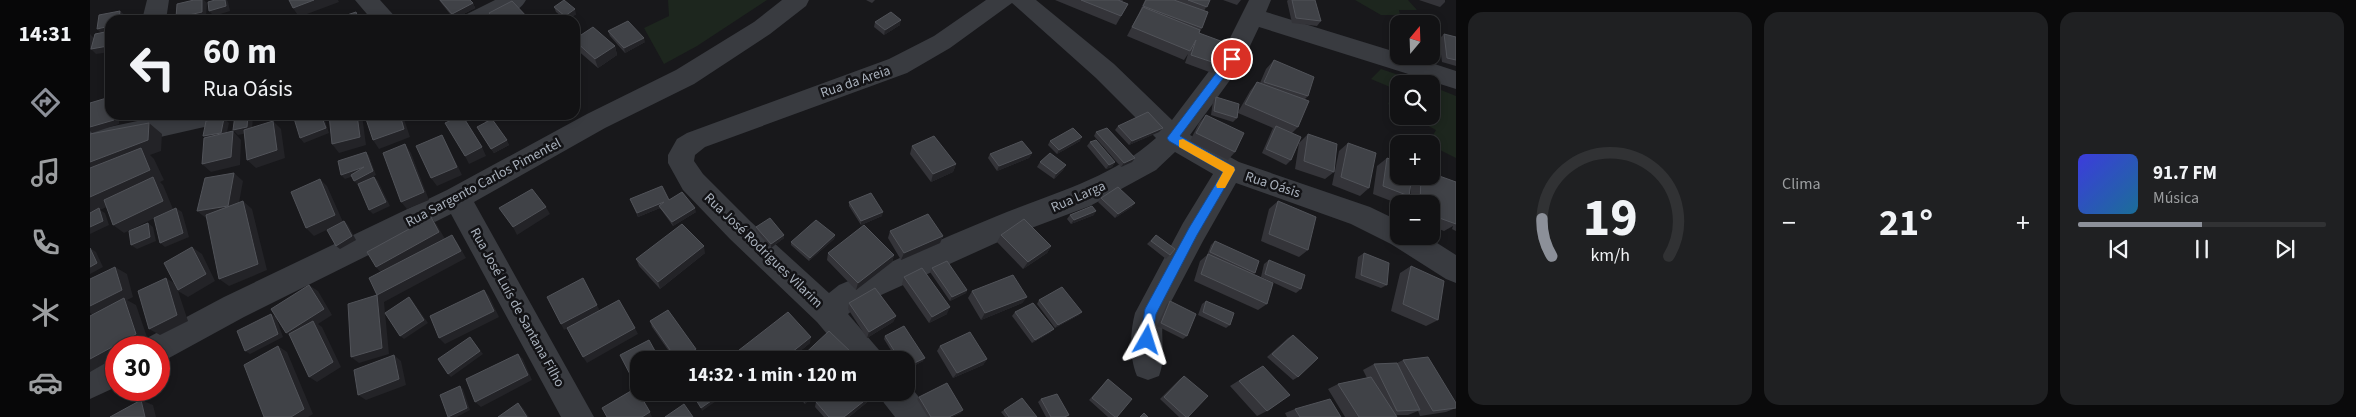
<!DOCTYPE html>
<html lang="pt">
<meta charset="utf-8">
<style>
body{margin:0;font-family:"Source Sans 3",sans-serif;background:#1f2022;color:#f1f3f6;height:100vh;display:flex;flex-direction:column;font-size:19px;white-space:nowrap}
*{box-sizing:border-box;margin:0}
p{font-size:16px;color:#9c9ea0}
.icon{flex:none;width:28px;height:28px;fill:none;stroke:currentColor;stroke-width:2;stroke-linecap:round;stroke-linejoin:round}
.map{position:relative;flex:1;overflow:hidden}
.drawer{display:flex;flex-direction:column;gap:12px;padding:12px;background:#0a0a0b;width:900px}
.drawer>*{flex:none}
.top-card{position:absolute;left:15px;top:15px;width:475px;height:105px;border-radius:15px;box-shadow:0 2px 8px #0003,0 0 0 1px #313234;background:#121214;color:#f1f3f6;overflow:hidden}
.needle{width:32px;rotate:19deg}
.tools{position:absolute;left:1300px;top:15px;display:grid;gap:10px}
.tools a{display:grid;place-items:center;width:50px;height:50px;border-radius:10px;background:#121214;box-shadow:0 2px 8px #0003,0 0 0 1px #313234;font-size:25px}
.speed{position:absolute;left:15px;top:336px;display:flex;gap:10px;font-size:25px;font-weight:700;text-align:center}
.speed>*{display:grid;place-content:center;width:65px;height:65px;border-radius:50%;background:#121214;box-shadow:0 2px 8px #0003,0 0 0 1px #313234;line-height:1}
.speed .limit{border:8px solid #d22;background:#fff;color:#111}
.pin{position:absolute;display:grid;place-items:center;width:42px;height:42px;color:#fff;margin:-21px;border:2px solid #fff;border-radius:50%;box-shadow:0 1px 5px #0007}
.me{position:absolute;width:55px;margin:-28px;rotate:6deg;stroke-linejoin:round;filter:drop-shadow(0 0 4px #0008)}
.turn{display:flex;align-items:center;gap:18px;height:105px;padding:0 15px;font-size:22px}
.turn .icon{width:65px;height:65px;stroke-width:2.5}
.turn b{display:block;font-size:35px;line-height:42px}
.big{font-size:38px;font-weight:700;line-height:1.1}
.drawer .card{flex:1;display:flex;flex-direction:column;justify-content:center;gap:8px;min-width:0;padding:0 18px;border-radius:15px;background:#1f2022}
.drawer .dial{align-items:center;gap:0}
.dial svg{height:130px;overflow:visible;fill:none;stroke:#313234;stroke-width:7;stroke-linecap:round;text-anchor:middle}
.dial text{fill:#f1f3f6;stroke:none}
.song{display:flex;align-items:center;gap:15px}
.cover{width:60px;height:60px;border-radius:8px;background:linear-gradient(135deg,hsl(240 70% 55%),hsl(200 70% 35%))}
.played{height:5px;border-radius:2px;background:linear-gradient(90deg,#8c9099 50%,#313234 50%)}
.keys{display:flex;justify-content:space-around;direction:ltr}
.heat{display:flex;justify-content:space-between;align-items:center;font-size:28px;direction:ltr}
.drawer .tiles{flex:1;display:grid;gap:12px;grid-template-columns:repeat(3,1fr)}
.trip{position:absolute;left:540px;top:351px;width:285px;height:50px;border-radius:15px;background:#121214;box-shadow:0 2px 8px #0003,0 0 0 1px #313234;font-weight:700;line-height:50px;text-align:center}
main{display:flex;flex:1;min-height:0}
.menu{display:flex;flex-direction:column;width:90px;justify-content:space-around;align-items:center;background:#070708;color:#9c9ea0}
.menu .icon{width:35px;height:35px}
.menu .current{color:#8c9099}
.menu b{font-size:22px;color:#f1f3f6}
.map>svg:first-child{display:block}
</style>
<main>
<nav class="menu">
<b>14:31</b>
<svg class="icon current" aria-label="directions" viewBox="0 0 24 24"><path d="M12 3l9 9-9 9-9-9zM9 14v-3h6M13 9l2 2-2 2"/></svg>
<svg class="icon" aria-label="music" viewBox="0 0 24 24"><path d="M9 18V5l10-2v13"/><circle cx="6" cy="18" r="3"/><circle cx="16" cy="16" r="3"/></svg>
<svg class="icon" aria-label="phone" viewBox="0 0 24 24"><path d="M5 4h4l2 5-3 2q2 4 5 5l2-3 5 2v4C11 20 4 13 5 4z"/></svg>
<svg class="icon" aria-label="climate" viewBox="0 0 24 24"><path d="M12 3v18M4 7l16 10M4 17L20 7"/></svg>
<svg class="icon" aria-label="car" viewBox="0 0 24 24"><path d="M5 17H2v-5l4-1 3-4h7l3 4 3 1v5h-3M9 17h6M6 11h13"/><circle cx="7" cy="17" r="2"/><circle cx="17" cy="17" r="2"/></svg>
</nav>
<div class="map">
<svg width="1366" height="417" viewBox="0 0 1366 417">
<rect width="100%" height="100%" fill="#18181b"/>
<path fill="#1d261e" d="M578,0H677L607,46L574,64L554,28L579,16Z
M1265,0H1318L1327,10H1309L1310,15H1291Z
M1291,69L1335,84H1309V110L1298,104L1305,89L1281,79Z
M1341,86L1366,96V158L1338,144L1346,130L1320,116H1341Z"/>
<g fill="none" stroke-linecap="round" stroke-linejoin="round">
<path fill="#393b40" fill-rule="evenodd" d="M57,0H79L76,20H52Z
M265,0H290L308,20H282Z
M405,0H436C425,20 394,20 373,20L377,14Z
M692,0H719L716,6L680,34L604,84L515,128L384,202L504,417H471L361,214L154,317L79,358L69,362V348H53L57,338L134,297L357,190L497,114L586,70L664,22Z
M896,0H946L1024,64L1082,120L1132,54L1159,0H1181L1176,12L1309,53V56H1320L1366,71V89L1169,27L1151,65L1100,135L1149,162L1280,207L1309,221V236H1336L1366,255V283L1356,279L1301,244L1261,224L1146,183L1113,241L1074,315C1069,336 1077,356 1069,376L1058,380L1047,376C1039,357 1040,332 1045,313L1093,223L1123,174L1085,152L1066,170L1000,206L928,233L769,305L758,314L789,350L793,360H759L727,322L640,239L593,190L578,163V155L587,139L597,133L799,59L844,36ZM922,3L1006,78L1066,138C1020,179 963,193 907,216C860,235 814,256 768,277L749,285L739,293L660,221L613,174L604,161L605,155L615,147L817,73L860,48Z
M76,115H136L132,122L123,125L0,153V131Z
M26,355V387L0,399V367Z
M816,381L836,406L841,417H805L794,403L789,392H816Z"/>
</g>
<path fill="#343439" d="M349,0H380L383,3L385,8L364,19Z
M776,0H785L782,3Z
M965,0H1033L1032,2L1038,4L1026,25Z
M1055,0H1120L1114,11L1112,28L1109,33L1128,64L1122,73L1095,63L1098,54L1094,60L1037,36L1048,15Z
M1133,0H1151L1147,5Z
M1198,0H1202L1231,21L1227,26L1202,23L1197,1Z
M1329,0H1355V2L1350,7Z
M464,7L486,14L478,20H476L466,12Z
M399,13L439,19L440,20H402Z
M1320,17L1340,24H1315L1316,22Z
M785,22L810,25L794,35L784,27Z
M518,31L555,42L535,53L520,36Z
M1354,34L1366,37V66L1352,62L1349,39Z
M485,39L525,46L527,55L508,68L486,49L485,45Z
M1184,60L1218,96L1215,99L1208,127L1202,133L1201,160L1196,165L1172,153L1182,130L1183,128L1148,113L1147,118L1143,122L1121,115L1123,101L1126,97L1148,112L1160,91L1167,82L1170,83L1176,69Z
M390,115H411L403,120L419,145L404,153L389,131L396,122Z
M1116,115L1145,152L1138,160L1100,141L1109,123Z
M1028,126L1069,132L1039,145L1025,130Z
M1006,132L1045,158L1042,162L1031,167L1004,136Z
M1218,134L1244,172L1235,179L1205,169L1209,143Z
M960,141H990L967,154L958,145Z
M1000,142L1025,162L1022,167L1016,169L997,146Z
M1258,143L1279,188L1270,196L1242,185L1249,151Z
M822,146L866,164L863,172L841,182L820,154Z
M942,153L939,158L907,171L898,158L900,154Z
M1297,158L1321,178L1324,176H1341L1366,182V231L1362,229L1363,226L1354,231L1341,226V204H1320L1321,181L1319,196L1309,204L1283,194L1287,166Z
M950,162L976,165L973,170L964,179L947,167Z
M1011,198L1042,207L1025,218L1008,202Z
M540,199L579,200L606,212L583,226L570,208L548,217Z
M1188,201L1218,250L1209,257L1171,241L1179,209Z
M759,202L792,216L771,225L759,206Z
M980,215H1004L981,224L977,219Z
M666,227L694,235V238L681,248L666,231Z
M800,231L853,236L850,243L811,260L798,238Z
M745,235L744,239L719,261L701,245V242Z
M911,235L961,246L957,253L933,269L907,242Z
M1066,235L1085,249L1076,259L1057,244Z
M1125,241L1165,273L1163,274L1177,304L1168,310L1104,281L1110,261L1117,255L1121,245Z
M615,253L570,289L549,266L546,259Z
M738,253L804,255L802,262L766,290L737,260Z
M1274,253L1297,285L1291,288L1265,278L1268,257Z
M1179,260L1211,289L1206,293L1171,277L1174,264Z
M1321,266L1348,320L1336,326L1301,311L1310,273Z
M842,268L877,290L876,293L860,301L840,272Z
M814,277L857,314L839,323L812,284Z
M882,291L937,297L932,303L891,320L878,298Z
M949,300L989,315L965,328L947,304Z
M1080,301L1097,336L1093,339L1067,326L1077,304Z
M1116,301L1140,325L1136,328L1108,315L1112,304Z
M759,303L806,316L803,322L777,338L758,309Z
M925,312L961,332L942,343L922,316Z
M560,321L606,349L608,355L600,360H585L562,327Z
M1203,335L1208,377L1203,380L1177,357L1198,338Z
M795,336L833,361L816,370V360H807L794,339Z
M720,343L699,360H644V354Z
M850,346L897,359L893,365L863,378L847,351Z
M1313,360L1366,403V408L1356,412L1330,416L1328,411L1318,415H1306L1307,417H1255L1238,389L1248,384L1277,378L1273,370L1284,364L1307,363Z
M1164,371L1177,411L1167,416L1140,386Z
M1094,376L1098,417H1089L1070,399L1090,379Z
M1018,379L1027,417H1018L999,400Z
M704,392H726L715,404Z
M783,394L781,399L759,417H734L725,407L726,402Z
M829,397L871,413L862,417H838L827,399Z
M951,399L979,415L977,417H956L948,402Z
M1205,409L1251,417H1197L1195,413Z
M914,410L947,417H915L911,412Z"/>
<path fill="#232327" d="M112,0H114L117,3L116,17L103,20H87L86,18Z
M135,0H137L138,2L140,11L124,16L119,11Z
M224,0H248L249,2L209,17L203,8Z
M383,3L385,8L364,19L362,14Z
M485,9L486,14L478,20H476L475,16Z
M30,11L35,15V20H29Z
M811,20L810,25L794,35L795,30Z
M20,26V32L12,34L7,29Z
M0,34L5,39L20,37V52L6,54L2,50H0Z
M554,38L555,42L535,53L534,48Z
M525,46L527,55L508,68L505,59Z
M23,115H29V124L2,133L0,131V127Z
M158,115H163L162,132L148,135L143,130Z
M231,115H233L239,133L214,143L210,138Z
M267,115H272L276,145L249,153L242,144Z
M310,115H312L313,116L320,137L289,149L283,140Z
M402,115H411L398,123L396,119Z
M134,118L139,123L136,137L117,140L113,136Z
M183,121L191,129L195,158L166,168L157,160Z
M59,123L72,134L71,151L60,155L64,159L74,180L70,182L73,185L83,209L34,233L23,225L66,184L10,210L15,213L19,225L0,234V162Z
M1073,128L1069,132L1039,145L1042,141Z
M143,131L151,140L150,165L121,172L112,164Z
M352,135L357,144L372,175L347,186L341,178Z
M992,137L990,141L967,154L969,150Z
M417,140L419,145L404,153L401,149Z
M315,144L321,153L339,200L317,209L311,202Z
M392,147L396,156L379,164L375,156Z
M276,152L279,156L286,175L268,185L264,181L283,171Z
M942,153L939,158L907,171L909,166Z
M1045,158L1042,162L1031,167L1034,163Z
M1025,162L1022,167L1016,169L1019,165Z
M866,164L863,172L841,182L843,174Z
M976,165L973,170L964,179L966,174Z
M274,167L278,171L255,179L251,175Z
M144,173L153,181L147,214L117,219L107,211Z
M284,177L288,181L300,206L283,214L279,210Z
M230,179L237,186L253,222L224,236L216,228Z
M153,201L162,209L177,270L139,286L129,279Z
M574,202L569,206L570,208L548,217L547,213Z
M1045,203L1042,207L1025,218L1028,214Z
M456,207L460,214L427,235L423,227Z
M86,208L92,212L99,237L75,247L70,243Z
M605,208L606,212L583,226L582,222Z
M1006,211L1004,215L981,224L984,220Z
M793,212L792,216L771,225V221Z
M341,217L347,225L355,239L292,274L286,267Z
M254,221L258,225L266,240L250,249L246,246Z
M58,223L63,227L66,241L47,249L41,245Z
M362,235L367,242L376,258L294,302L287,295Z
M694,235V238L681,248V244Z
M745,235L744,239L719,261L720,258Z
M853,236L850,243L811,260L814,253Z
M614,246L615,253L570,289L568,282Z
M961,246L957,253L933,269L938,262Z
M102,247L112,254L125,281L98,297L88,291L98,321L70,335L59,329L76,278L86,284Z
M0,248L6,252L13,267L0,274Z
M804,255L802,262L766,290L768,283Z
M25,267L37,274L43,297L37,300L46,305L58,340L45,348H26V357L0,372V359L5,316L0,313V306Z
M219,285L228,291L242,315L228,324L232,327L251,367L227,382L219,377L205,339L196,333Z
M394,290L399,296L409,317L355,344L349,338Z
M877,290L876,293L860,301L862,297Z
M287,295L294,302L299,354L269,363L261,357Z
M319,297L322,300L338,323L314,339L310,336Z
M937,297L932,303L891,320L895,313Z
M507,305L510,311L474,330L471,324Z
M860,307L857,314L839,323L842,317Z
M992,312L989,315L965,328L968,325Z
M181,314L186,317L193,337L160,354L155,351Z
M806,316L803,322L777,338L779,332Z
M545,328L548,334L497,363L493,357Z
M964,329L961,332L942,343L945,340Z
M380,337L393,354L361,377L358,374Z
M721,337L720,343L699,360H692Z
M188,346L197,352L223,414L218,417H201Z
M606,349L608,355L600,360H590Z
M428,354L433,359L442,380L391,407L385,402Z
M763,354L761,360H756Z
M304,355L311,361L316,385L276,400L268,395Z
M835,358L833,361L816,370V367Z
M897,359L893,365L863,378L867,373Z
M549,377V381L544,383L543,380Z
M370,386L373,389L380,410L367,417H358Z
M634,392H639L612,411L611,408Z
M722,392H726L715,404V399Z
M783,394L781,399L759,417H754Z
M51,400L63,405L66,417H55Z
M428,403L433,408L439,417H437Z
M873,410L871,413L862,417H859Z
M560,412L562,417H552Z"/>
<path fill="#404247" stroke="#515359" d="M104,0H112V12L86,18L87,4Z
M125,0H135L136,6L119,11L118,2Z
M199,0H224L203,8Z
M350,0H380L383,3L362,14Z
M474,0L485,9L475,16L464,7Z
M991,0H1028L1038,4L1031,16Z
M1056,0H1084L1118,12L1112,28L1053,6Z
M1098,0H1120L1117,7Z
M1202,0H1225L1231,21L1206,18Z
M422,1L439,19L437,20H405L399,13Z
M1053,7L1110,30L1109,33L1136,43L1128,64L1101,55L1106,40L1100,51L1042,27Z
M30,11L29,20H20V26L7,29L9,15Z
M266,12L269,20H242Z
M801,12L811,20L795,30L785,22Z
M285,17L287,20H278Z
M1320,17L1340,24H1319Z
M538,21L554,38L534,48L518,31Z
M1341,24L1344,25L1341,36Z
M503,27L525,46L505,59L485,41V39Z
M20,31V37L18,46L1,49L5,34Z
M1354,34L1366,37V60L1357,58Z
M1184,60L1224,77L1218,96L1174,82Z
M1167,82L1219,101L1208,127L1155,104Z
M20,97V115H23L24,120L0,127V103Z
M1126,97L1149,104L1147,118L1124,111Z
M1058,112L1073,128L1042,141L1028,126Z
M145,115H158L157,127L143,130Z
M203,115H231L236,128L210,138Z
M239,115H267L270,137L242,144Z
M287,115H310L314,129L283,140L276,119Z
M372,115L392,147L375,156L355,123Z
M392,115H402L396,119Z
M1116,115L1154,133L1145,152L1106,133Z
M134,118L131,133L113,136L116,121Z
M402,119L417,140L401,149L387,127Z
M183,121L187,150L157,160L154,130Z
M59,123L58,140L0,162V134Z
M1186,126L1211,137L1201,160L1176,149Z
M983,128L992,137L969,150L960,141Z
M1017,128L1045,158L1034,163L1006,132Z
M143,131L141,157L112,164L114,138Z
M1218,134L1247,144L1244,172L1214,161Z
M352,135L367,167L341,178L326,146Z
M844,136L866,164L843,174L822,146Z
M1006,140L1025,162L1019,165L1000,142Z
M932,141L942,153L909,166L900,154Z
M1258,143L1286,153L1279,188L1251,177Z
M315,144L334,192L311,202L293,153Z
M51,148L60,170L0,197V168Z
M276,152L283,171L264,181L261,175L274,167L251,175L248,161Z
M960,153L976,165L966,174L950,162Z
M1297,158L1309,162V176H1322L1319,196L1293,186Z
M144,173L138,206L107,211L115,178Z
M1341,173L1366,182V224L1341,215V204H1330L1331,176H1341Z
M63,177L73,201L23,225L14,200Z
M284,177L296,202L279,210L268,184Z
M230,179L245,215L216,228L201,192Z
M572,186L579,200L592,192L605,208L582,222L569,206L574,202L547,213L540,199Z
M1028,187L1045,203L1028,214L1011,198Z
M442,189L456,207L423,227L409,208Z
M781,193L793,212L771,221L759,202Z
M153,201L168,264L129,279L116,215Z
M1188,201L1226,217L1218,250L1179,234Z
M1002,206L1006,211L984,220L980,215Z
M9,208L13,221L0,227V213Z
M86,208L93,233L70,243L64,218Z
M838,214L853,236L814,253L800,231Z
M341,217L349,232L286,267L277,252Z
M680,218L694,235L681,244L666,227Z
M934,219L961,246L938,262L911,235Z
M726,220L745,235L720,258L701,242Z
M254,221L262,236L246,246L237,230Z
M58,223L60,237L41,245L39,231Z
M592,224L614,246L568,282L546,259Z
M774,225L804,255L768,283L738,253Z
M362,235L371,251L287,295L279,278Z
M1066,235L1085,249L1080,255L1061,241Z
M1125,241L1169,261L1165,273L1120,252Z
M102,247L116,274L88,290L74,263Z
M0,248L7,263L0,267Z
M1274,253L1299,263L1297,285L1271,275Z
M1118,254L1183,283L1177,304L1111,274Z
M1179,260L1215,275L1211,289L1175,274Z
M857,261L877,290L862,297L842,268Z
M1321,266L1354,281L1348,320L1313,304Z
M25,267L32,290L0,306V279Z
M832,268L860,307L842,317L814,277Z
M923,275L937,297L895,313L882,291Z
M76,278L87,315L59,329L48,291Z
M493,278L507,305L471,324L457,297Z
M219,285L234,309L196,333L181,309Z
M972,287L992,312L968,325L949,300Z
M785,288L806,316L779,332L759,303Z
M394,290L404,311L349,338L340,316Z
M287,295L292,348L261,357L258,304Z
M319,297L334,320L310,336L295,313Z
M34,298L46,334L0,359V316Z
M529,300L545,328L493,357L477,328Z
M1080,301L1106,314L1097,336L1071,323Z
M1116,301L1144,313L1140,325L1113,312Z
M943,303L964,329L945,340L925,312Z
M578,310L606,349L590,360H587L560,321Z
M698,312L721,337L692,360H648L644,354Z
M181,314L188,334L155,351L147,331Z
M223,321L243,362L219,377L199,334Z
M814,326L835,358L816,367V360H810L795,336Z
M739,331L763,354L756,360H708Z
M880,332L897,359L867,373L850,346Z
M1203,335L1228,358L1208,377L1182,354Z
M380,337L390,351L358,374L348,359Z
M559,340L570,360H549V377L543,380L530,355Z
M188,346L214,409L201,417H174L154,365Z
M428,354L438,375L385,402L376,379Z
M304,355L309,379L268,395L264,370Z
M1338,357L1366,403V408L1343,411L1313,360Z
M1307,363L1330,410L1307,411L1284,364Z
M1173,366L1200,395L1177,411L1149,381Z
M1094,376L1118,396L1098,417H1096L1074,397Z
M1281,377L1307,417H1269L1248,384Z
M1018,379L1042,399L1027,417H1025L1002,398Z
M857,383L873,410L859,417H841L829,397Z
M370,386L377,408L358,417L350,395Z
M546,388L560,412L552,417H517L512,408Z
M606,392H634L611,408L603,395Z
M709,392H722L715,399Z
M738,392H781L783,394L754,417H739L726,402Z
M967,394L979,415L974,417H961L951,399Z
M932,398L947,417H919L914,410Z
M1240,399L1251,417H1210L1205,409Z
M51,400L55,417H20Z
M428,403L437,417H408Z
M594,404L603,417H575Z
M1054,413L1058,417H1050Z"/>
<path fill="#1a73e8" stroke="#114b97" d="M1142,55L1146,56V61L1090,136L1144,167L1145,170L1107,235L1066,314L1061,344L1057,346L1052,344L1050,340L1055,309L1099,228L1133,172L1079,141L1077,138L1139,56Z"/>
<path fill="#f59e0b" d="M1093,139L1144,167L1145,170L1135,188H1127L1126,185L1133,172L1089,147V140Z"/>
<g text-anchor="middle" stroke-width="5" stroke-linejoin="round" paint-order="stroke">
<g font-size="14" fill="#a9b1bc" stroke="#131316">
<text transform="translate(765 81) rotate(-19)" y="5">Rua da Areia</text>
<text transform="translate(393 182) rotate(-28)" y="5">Rua Sargento Carlos Pimentel</text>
<text transform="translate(1183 184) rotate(18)" y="5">Rua Oásis</text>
<text transform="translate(988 196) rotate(-24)" y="5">Rua Larga</text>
<text transform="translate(674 250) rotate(44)" y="5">Rua José Rodrigues Vilarim</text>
<text transform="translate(428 307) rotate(61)" y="5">Rua José Luís de Santana Filho</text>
</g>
</g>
</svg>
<div class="tools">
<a><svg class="needle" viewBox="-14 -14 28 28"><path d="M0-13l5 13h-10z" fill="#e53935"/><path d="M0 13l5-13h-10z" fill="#9c9ea0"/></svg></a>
<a><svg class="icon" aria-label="search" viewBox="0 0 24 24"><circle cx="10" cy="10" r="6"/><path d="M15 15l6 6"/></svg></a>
<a>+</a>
<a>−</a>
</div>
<div class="speed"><div class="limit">30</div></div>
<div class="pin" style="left:1142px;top:59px;background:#d93025"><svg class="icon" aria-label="arrive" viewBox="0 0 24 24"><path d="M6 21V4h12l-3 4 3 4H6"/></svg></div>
<svg class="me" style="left:1057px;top:340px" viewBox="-20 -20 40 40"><path d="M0-17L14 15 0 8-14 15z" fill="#1a73e8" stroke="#fff" stroke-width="4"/></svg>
<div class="trip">14:32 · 1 min · 120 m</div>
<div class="top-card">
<div class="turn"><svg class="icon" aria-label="left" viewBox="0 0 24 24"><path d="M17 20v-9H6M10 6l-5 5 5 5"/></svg><div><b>60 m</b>Rua Oásis</div></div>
</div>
</div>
<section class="drawer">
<div class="tiles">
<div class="card dial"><svg viewBox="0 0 100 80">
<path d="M14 69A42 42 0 1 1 86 69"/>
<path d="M14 69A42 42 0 0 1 8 46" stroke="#8c9099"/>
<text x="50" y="56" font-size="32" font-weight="700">19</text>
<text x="50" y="72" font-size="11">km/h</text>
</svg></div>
<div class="card"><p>Clima</p>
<div class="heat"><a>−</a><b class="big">21°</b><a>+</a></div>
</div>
<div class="card">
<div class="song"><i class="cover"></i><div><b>91.7 FM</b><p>Música</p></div></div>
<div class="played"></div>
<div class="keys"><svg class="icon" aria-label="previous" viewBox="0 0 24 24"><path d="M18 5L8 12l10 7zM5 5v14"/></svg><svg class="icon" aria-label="pause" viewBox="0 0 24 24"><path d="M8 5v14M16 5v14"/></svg><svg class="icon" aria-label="next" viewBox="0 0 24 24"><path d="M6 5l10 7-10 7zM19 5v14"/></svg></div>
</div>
</div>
</section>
</main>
